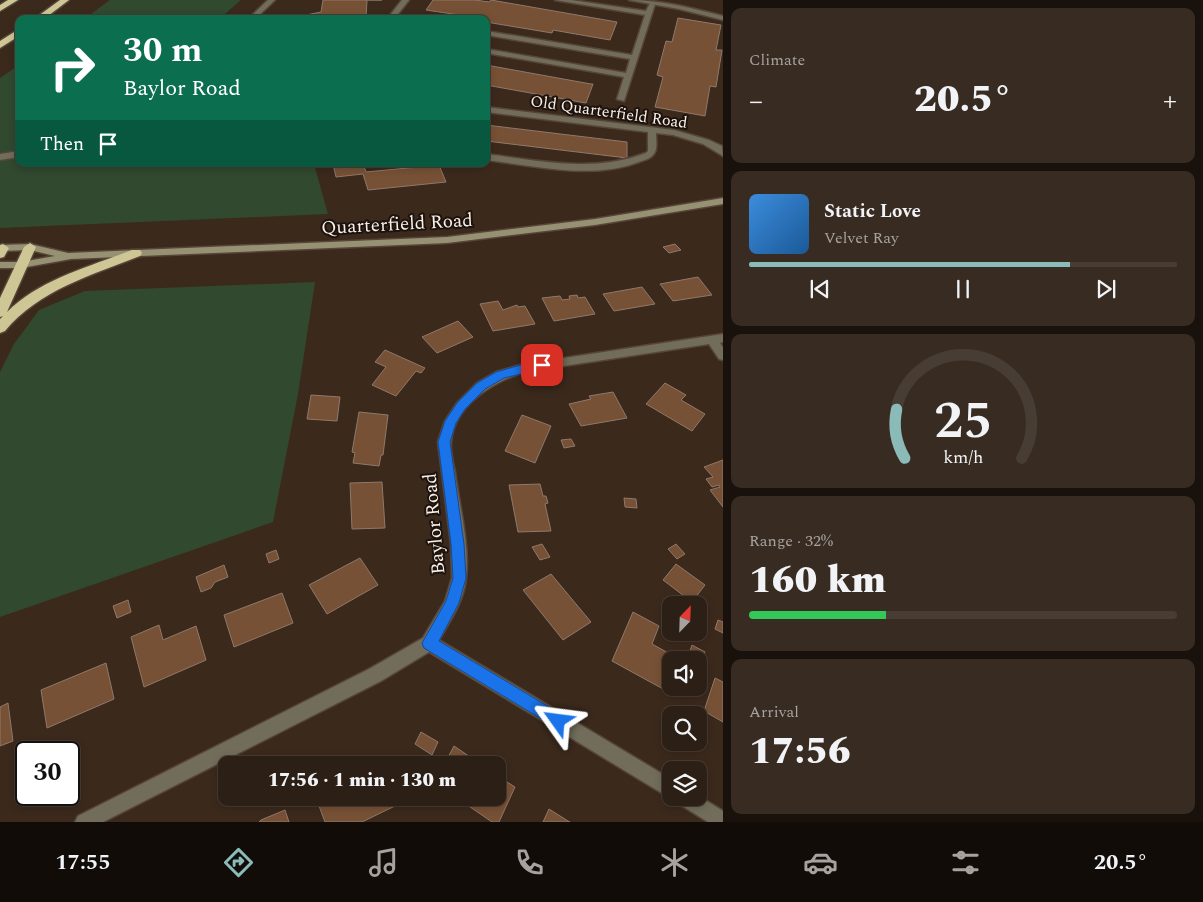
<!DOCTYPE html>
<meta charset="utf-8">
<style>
body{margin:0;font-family:Spectral,serif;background:#382c22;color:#f1f3f6;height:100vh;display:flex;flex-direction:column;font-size:19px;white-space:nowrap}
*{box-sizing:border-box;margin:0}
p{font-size:16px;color:#a6a2a0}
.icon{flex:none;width:28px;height:28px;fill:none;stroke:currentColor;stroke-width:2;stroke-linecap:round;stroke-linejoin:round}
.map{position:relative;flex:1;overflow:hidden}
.details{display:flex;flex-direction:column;gap:8px;padding:8px;background:#18110c;width:480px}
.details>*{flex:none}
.top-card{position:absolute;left:15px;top:15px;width:475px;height:152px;border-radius:10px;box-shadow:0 2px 8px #0003,0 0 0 1px #483d34;background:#0b6e4f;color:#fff;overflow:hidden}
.needle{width:32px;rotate:23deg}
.fabs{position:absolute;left:662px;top:596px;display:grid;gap:10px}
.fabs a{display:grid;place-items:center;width:45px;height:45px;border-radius:10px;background:#2c1f15;box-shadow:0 2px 8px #0003,0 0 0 1px #483d34;font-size:25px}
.speed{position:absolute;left:15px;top:741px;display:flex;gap:10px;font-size:25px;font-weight:700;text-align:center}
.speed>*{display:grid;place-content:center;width:65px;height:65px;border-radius:50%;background:#2c1f15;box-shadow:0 2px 8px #0003,0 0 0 1px #483d34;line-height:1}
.speed .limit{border:2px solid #111;border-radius:8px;background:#fff;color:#111}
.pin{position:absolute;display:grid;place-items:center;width:42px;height:42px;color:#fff;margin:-21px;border-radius:10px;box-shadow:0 2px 8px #0006}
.me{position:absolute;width:55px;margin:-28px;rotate:301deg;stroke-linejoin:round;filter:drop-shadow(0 0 4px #0008)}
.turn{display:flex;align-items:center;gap:18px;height:105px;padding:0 25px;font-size:22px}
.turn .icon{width:65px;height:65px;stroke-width:2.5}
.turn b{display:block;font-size:35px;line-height:42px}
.then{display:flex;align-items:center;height:48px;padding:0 25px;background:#0003;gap:10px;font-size:19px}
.big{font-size:38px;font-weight:800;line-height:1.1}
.details .tile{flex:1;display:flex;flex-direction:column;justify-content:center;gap:8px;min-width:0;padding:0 18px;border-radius:10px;background:#382c22}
.details .dial{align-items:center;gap:0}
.dial svg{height:130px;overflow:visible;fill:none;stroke:#483d34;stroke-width:7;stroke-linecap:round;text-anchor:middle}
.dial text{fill:#f1f3f6;stroke:none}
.song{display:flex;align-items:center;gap:15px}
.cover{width:60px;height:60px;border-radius:8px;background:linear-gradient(135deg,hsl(210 70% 55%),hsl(210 70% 35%))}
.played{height:5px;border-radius:2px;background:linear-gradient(90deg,#8bbbb9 75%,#483d34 75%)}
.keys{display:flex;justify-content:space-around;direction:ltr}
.heat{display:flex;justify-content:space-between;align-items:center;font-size:28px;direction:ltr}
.charge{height:8px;border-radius:4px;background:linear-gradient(90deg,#34c759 32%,#483d34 0)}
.trip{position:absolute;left:218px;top:756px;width:288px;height:50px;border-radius:10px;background:#2c1f15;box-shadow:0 2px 8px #0003,0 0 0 1px #483d34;font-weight:800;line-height:50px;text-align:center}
.dock{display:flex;height:80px;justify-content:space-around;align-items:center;background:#120c08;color:#a6a2a0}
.dock .icon{width:35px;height:35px}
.dock .active{color:#8bbbb9}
.dock b{font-size:22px;color:#f1f3f6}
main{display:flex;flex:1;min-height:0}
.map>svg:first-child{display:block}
</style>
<main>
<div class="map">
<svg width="723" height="822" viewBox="0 0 723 822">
<rect width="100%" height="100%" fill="#3b291c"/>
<path fill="#31492f" d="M110,0H241L219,19H84Z
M19,65V164H314L328,214L0,228V78Z
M315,282L298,394L273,522L0,617V372L14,344L39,310L85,291Z"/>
<path fill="#775135" stroke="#8f796b" d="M323,0H382H367L366,18L305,19L306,15L321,12Z
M433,0H475L489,2L491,0L617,22L610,40L553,30L552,33L486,22V19L426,10Z
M678,18L721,25L716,50H722L716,87L710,86L705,116L655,107L663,77L657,75L666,41L672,42Z
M486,65L591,84H593L586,103L486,85Z
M486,125L627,142V158L486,141Z
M333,164H363L366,172L439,165L446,182L368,190L363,174L336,177Z
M675,244L681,250L669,253L663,247Z
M698,277L712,295L673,301L660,284Z
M642,287L655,304L614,311L603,294Z
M577,295L578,298L585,297L595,314L554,321L542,298L560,296L562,300L570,299L569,296Z
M498,301L503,310L517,305L518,307L525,306L535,324L493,331L480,304Z
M458,321L473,337L437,353L422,337Z
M385,350L425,368L421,373L416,371L396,396L372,385L386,367L375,362Z
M665,383L686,395L681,400L705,414L692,431L646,404Z
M613,392L627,418L581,426L569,404L591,399L589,396Z
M311,395L340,397L337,421L307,419Z
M359,412L388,415L383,455H381L379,466L353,463L355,453L352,452Z
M522,415L551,426L535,463L505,451Z
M571,439L575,446L564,448L561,440Z
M723,460V507L710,490L720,487L719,485L712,487L706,479L713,477L704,467Z
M382,482L385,528L352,529L350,483Z
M540,484L543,496H546L548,503L545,504L551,531L518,532L509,485Z
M624,498L636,499L637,508L625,507Z
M542,544L550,557L540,560L532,547Z
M676,544L685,554L677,559L668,549Z
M276,550L279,559L269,563L266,554Z
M360,558L378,585L327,614L309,585Z
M676,564L705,585L692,602L663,580Z
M224,565L228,577L215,582L211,588L201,592L196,577Z
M551,574L591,622L563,640L523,590Z
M282,593L293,623L234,647L224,615Z
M128,600L131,612L117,618L113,606Z
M633,612L659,626L652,644L681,660H671V688H676L674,695L612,661Z
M718,620L723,622V633L715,629Z
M159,625L163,640L196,626L206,660L144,687L131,637Z
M692,645L705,652L699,671V660H687Z
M106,663L114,699L47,728L41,690Z
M715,678L723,682V722L704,711Z
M8,703L13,741L0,746V707Z
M421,732L438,742L432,755L415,744Z
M454,746L482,765H444Z
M496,775L515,787L499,822H492L457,798H496Z
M316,798H394L397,805L362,822H325Z
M549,809L568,821L570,822H543Z
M285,810L289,822H259L261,820Z"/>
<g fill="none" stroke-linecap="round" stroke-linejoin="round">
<defs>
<path id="lane" d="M268,0H275L255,19H248Z
M402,0H409L394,19H387Z
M555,0H571L646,11L650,3L655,4L624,101L617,99L624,77L486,53V49L626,73L630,59L486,35V31L632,55L645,15Z
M19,151V157L0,160V154Z"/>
<path id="street" d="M629,0C661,0 692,8 723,16V20L679,9Z
M486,107L674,130L709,140L722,146L723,156L703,144L673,135L656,133C656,140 658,150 653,155C650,159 644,160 639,162C592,180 535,166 486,160V154C540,161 594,173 646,153L648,151V132L486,112Z
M723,334V342L720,343L723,347V360L719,359L709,344L524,372C493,382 454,405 451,442C450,451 453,463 455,472C459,504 470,545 466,578C464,601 450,621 439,640L671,779L672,798L665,795L429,652L381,681L103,822H75L78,816L369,669L423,638L445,601L452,578L451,544L438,442L445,421L457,403L477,383L496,372L524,364Z
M699,796L723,811V822H708L679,804L676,798Z"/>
<path id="secondary" d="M723,198V204L595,225L447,243L71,259L21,268H0V262H21L55,256L30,250L0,251V245L30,244L68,253L447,237L595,219Z"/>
<path id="highway" d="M8,0H18L0,11V5Z
M60,0H69L44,19H34Z
M19,29V36L0,48V41Z
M30,243L36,247L7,312C40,279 89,267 132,250H140L142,253L140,256C92,275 39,290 5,331L0,333V319L3,316L0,317V298L24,247Z
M3,244L9,248L4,257L0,258V245Z"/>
</defs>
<use href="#lane" stroke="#564538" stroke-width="3"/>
<use href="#street" stroke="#564538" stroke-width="3"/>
<use href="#secondary" stroke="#564538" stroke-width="3"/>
<use href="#highway" stroke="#564538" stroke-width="3"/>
<use href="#lane" fill="#716d5a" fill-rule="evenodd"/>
<use href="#street" fill="#716d5a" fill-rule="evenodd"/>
<use href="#secondary" fill="#969172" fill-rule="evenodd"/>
<use href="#highway" fill="#cec695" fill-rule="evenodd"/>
</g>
<path fill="#1a73e8" stroke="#114b97" d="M542,361L546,362L548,365L546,368L504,378L485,389L465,409L456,423L450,442L464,544L466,578L459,603L439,641L564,716L566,721L564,727L558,729L424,648L422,643L446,601L453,578L451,544L438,442L445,421L457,403L477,383L496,372L524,364Z"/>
<g text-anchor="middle" stroke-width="4" stroke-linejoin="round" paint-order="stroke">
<g font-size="16" fill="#faeee5" stroke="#1c130e">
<text transform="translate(609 111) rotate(8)" y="6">Old Quarterfield Road</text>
</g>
<g font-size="19" fill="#faeee5" stroke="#1c130e">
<text transform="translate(397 223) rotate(-3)" y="7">Quarterfield Road</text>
<text transform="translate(433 524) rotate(-95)" y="7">Baylor Road</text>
</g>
</g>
</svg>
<div class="fabs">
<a><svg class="needle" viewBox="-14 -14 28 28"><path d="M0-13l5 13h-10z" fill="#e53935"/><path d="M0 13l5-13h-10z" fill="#a6a2a0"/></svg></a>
<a><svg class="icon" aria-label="sound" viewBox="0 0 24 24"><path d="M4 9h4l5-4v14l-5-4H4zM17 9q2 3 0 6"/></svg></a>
<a><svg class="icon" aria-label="search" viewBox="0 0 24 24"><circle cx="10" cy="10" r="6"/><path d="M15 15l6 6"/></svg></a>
<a><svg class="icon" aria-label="layers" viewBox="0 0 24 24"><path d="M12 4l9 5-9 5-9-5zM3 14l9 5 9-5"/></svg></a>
</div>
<div class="speed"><div class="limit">30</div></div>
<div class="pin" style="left:542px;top:365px;background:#d93025"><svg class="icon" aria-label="arrive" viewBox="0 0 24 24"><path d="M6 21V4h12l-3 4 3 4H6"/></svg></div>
<svg class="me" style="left:558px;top:721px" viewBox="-20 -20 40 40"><path d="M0-17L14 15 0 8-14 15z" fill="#1a73e8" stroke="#fff" stroke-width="4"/></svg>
<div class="trip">17:56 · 1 min · 130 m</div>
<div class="top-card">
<div class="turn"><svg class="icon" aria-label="right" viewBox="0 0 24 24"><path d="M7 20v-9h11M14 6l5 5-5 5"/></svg><div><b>30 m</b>Baylor Road</div></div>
<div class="then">Then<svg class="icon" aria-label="arrive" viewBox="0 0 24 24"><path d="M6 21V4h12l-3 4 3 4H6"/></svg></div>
</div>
</div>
<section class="details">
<div class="tile"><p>Climate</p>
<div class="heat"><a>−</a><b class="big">20.5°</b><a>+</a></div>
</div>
<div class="tile">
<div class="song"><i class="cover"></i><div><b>Static Love</b><p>Velvet Ray</p></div></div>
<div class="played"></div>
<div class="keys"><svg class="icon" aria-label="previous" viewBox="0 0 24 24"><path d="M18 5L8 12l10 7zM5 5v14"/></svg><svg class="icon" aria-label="pause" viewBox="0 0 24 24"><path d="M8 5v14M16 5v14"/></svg><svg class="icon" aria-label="next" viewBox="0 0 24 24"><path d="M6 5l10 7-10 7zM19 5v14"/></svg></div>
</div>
<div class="tile dial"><svg viewBox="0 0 100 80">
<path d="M14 69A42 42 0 1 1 86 69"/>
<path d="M14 69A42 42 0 0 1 9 39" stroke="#8bbbb9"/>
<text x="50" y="56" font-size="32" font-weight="700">25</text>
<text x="50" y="72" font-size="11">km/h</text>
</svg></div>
<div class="tile"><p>Range · 32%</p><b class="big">160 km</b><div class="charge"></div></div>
<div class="tile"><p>Arrival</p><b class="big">17:56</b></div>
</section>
</main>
<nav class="dock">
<b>17:55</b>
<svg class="icon active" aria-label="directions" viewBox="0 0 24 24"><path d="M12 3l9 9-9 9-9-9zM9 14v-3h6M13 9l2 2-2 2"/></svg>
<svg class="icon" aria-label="music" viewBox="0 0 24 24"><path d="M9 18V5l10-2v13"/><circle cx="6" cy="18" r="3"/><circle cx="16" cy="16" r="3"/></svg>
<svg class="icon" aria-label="phone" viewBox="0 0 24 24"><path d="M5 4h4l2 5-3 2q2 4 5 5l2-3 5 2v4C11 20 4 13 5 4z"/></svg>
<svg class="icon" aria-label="climate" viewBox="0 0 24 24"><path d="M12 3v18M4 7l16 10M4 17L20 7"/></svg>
<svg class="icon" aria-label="car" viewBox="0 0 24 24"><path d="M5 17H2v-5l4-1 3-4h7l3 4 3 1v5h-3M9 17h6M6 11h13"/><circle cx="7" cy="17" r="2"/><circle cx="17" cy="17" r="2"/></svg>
<svg class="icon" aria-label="filters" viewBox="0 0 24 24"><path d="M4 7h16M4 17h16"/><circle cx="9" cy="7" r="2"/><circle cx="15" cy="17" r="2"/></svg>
<b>20.5°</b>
</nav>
